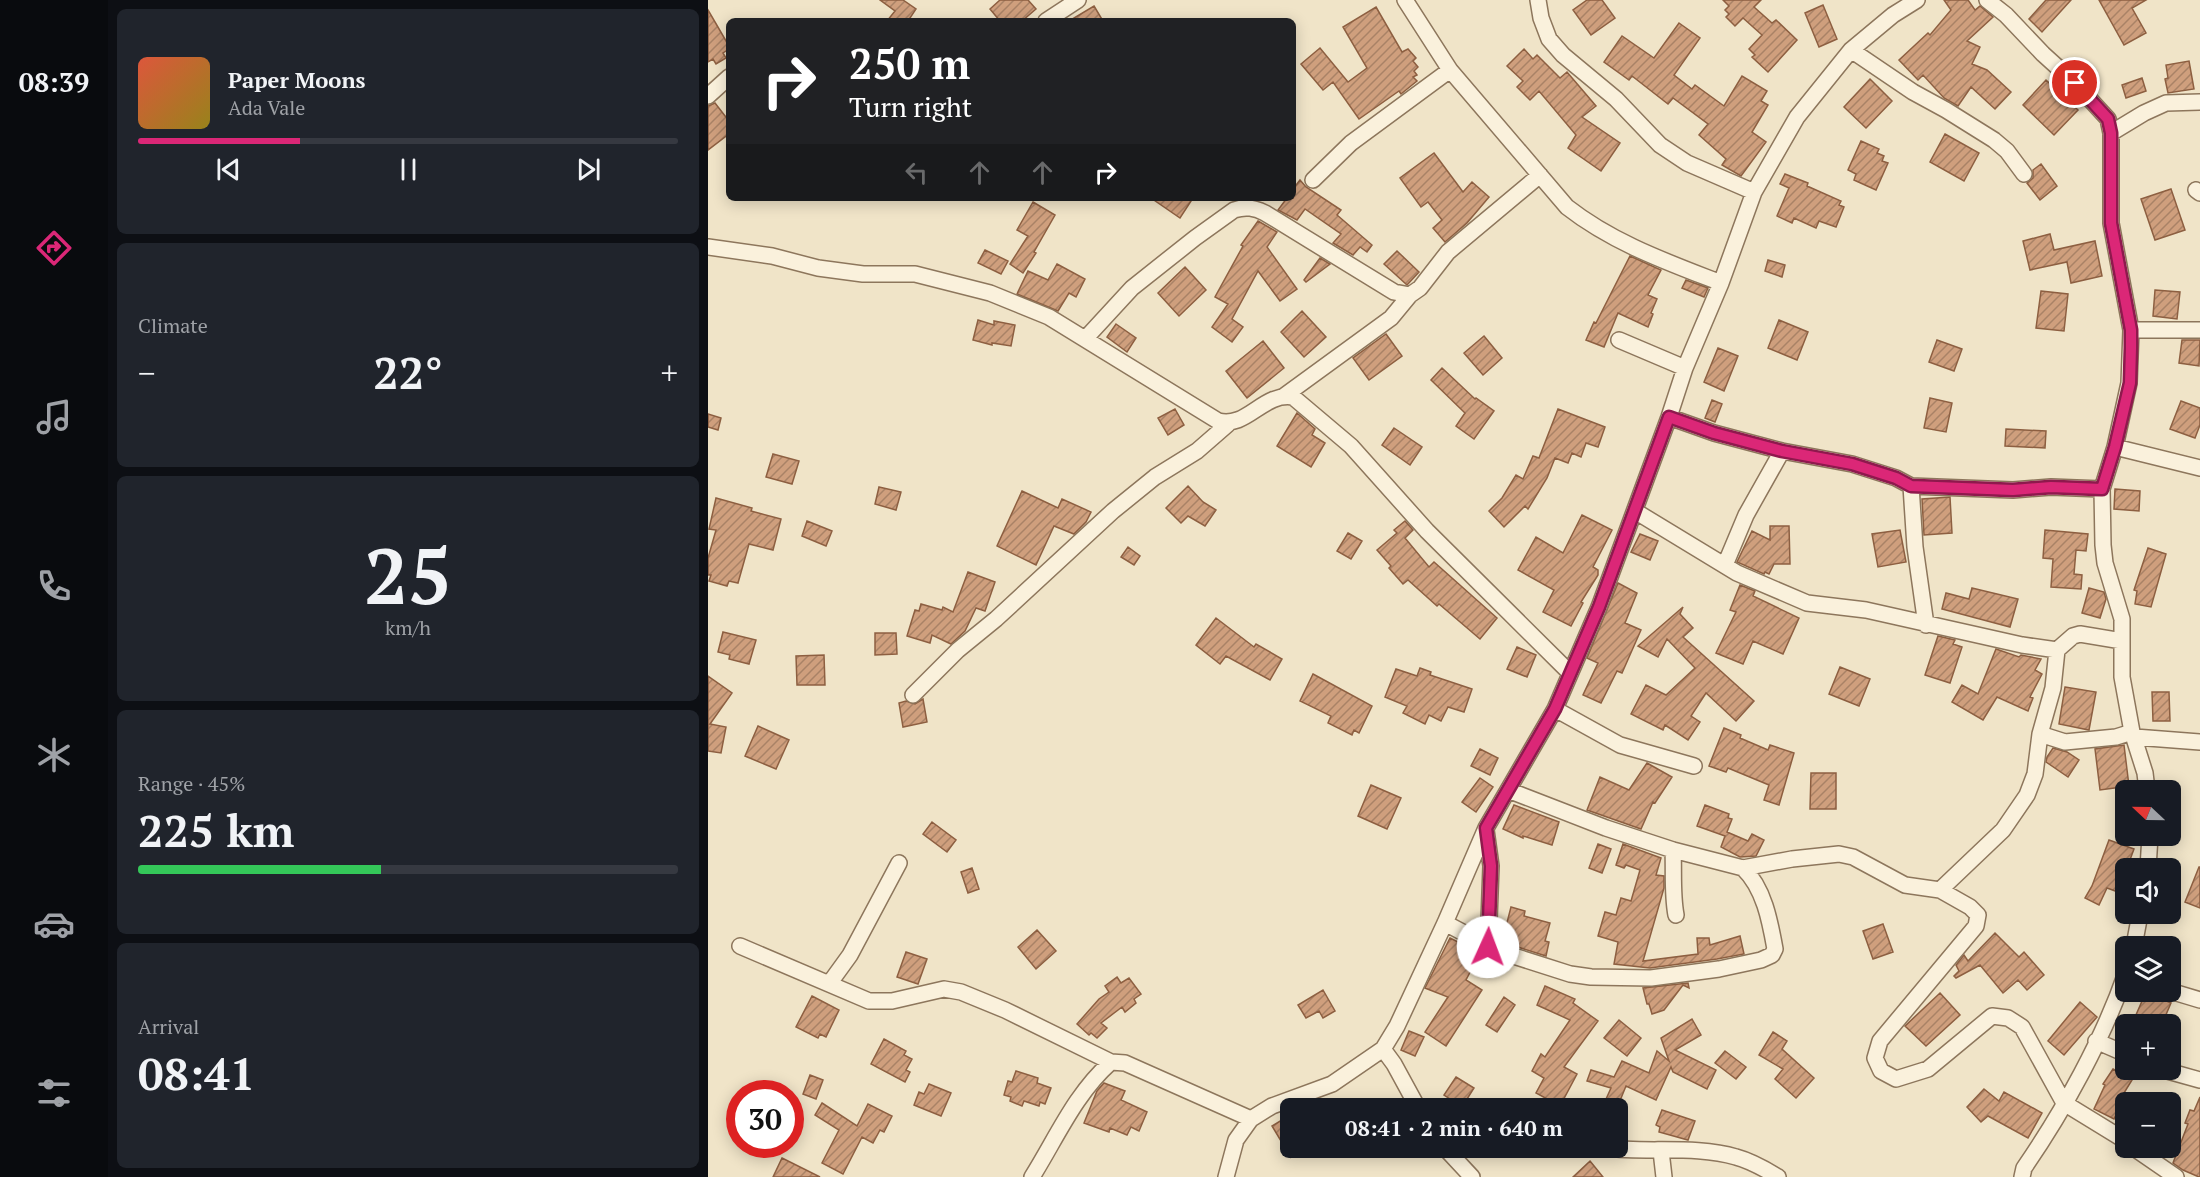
<!DOCTYPE html>
<meta charset="utf-8">
<style>
body{margin:0;font-family:"PT Serif",serif;background:#20242c;color:#f1f3f6;height:100vh;display:flex;flex-direction:column;font-size:22px;white-space:nowrap}
*{box-sizing:border-box;margin:0}
p{font-size:20px;color:#9ea1a6}
.icon{flex:none;width:33px;height:33px;fill:none;stroke:currentColor;stroke-width:2;stroke-linecap:round;stroke-linejoin:round}
.map{position:relative;flex:1;overflow:hidden}
.side{display:flex;flex-direction:column;gap:9px;padding:9px;background:#0d0f14;width:600px}
.side>*{flex:none}
.top-card{position:absolute;left:18px;top:18px;width:570px;height:183px;border-radius:9px;box-shadow:0 3px 15px #0003;background:#202124;color:#fff;overflow:hidden}
.needle{width:39px;rotate:292deg}
.tools{position:absolute;left:1407px;top:780px;display:grid;gap:12px}
.tools a{display:grid;place-items:center;width:66px;height:66px;border-radius:9px;background:#171b24;box-shadow:0 3px 15px #0003;font-size:30px}
.speed{position:absolute;left:18px;top:1080px;display:flex;gap:12px;font-size:30px;font-weight:700;text-align:center}
.speed>*{display:grid;place-content:center;width:78px;height:78px;border-radius:50%;background:#171b24;box-shadow:0 3px 15px #0003;line-height:1}
.speed .limit{border:9px solid #d22;background:#fff;color:#111}
.pin{position:absolute;display:grid;place-items:center;width:51px;height:51px;color:#fff;margin:-26px;border:3px solid #fff;border-radius:50%;box-shadow:0 2px 6px #0007}
.me{position:absolute;width:66px;margin:-33px;rotate:2deg;stroke-linejoin:round;filter:drop-shadow(0 0 4px #0008)}
.turn{display:flex;align-items:center;gap:21px;height:126px;padding:0 24px;font-size:27px}
.turn .icon{width:78px;height:78px;stroke-width:2.5}
.turn b{display:block;font-size:42px;line-height:51px}
.lanes{display:flex;align-items:center;height:57px;padding:0 24px;background:#0003;justify-content:center;gap:30px;direction:ltr}
.lanes .off{opacity:.35}
.big{font-size:45px;font-weight:800;line-height:1.1}
.side .card{flex:1;display:flex;flex-direction:column;justify-content:center;gap:9px;min-width:0;padding:0 21px;border-radius:9px;background:#20242c}
.side .dial{align-items:center;gap:0}
.dial b{font-size:78px;line-height:1}
.song{display:flex;align-items:center;gap:18px}
.cover{width:72px;height:72px;border-radius:9px;background:linear-gradient(135deg,hsl(10 70% 55%),hsl(50 70% 35%))}
.played{height:6px;border-radius:3px;background:linear-gradient(90deg,#db2777 30%,#363941 30%)}
.keys{display:flex;justify-content:space-around;direction:ltr}
.heat{display:flex;justify-content:space-between;align-items:center;font-size:33px;direction:ltr}
.charge{height:9px;border-radius:4px;background:linear-gradient(90deg,#34c759 45%,#363941 0)}
.trip{position:absolute;left:572px;top:1098px;width:348px;height:60px;border-radius:9px;background:#171b24;box-shadow:0 3px 15px #0003;font-weight:800;line-height:60px;text-align:center}
main{display:flex;flex:1;min-height:0}
.tabs{display:flex;flex-direction:column;width:108px;justify-content:space-around;align-items:center;background:#090b0e;color:#9ea1a6}
.tabs .icon{width:42px;height:42px}
.tabs .on{color:#db2777}
.tabs b{font-size:27px;color:#f1f3f6}
.map>svg:first-child{display:block}
</style>
<main>
<nav class="tabs">
<b>08:39</b>
<svg class="icon on" aria-label="directions" viewBox="0 0 24 24"><path d="M12 3l9 9-9 9-9-9zM9 14v-3h6M13 9l2 2-2 2"/></svg>
<svg class="icon" aria-label="music" viewBox="0 0 24 24"><path d="M9 18V5l10-2v13"/><circle cx="6" cy="18" r="3"/><circle cx="16" cy="16" r="3"/></svg>
<svg class="icon" aria-label="phone" viewBox="0 0 24 24"><path d="M5 4h4l2 5-3 2q2 4 5 5l2-3 5 2v4C11 20 4 13 5 4z"/></svg>
<svg class="icon" aria-label="climate" viewBox="0 0 24 24"><path d="M12 3v18M4 7l16 10M4 17L20 7"/></svg>
<svg class="icon" aria-label="car" viewBox="0 0 24 24"><path d="M5 17H2v-5l4-1 3-4h7l3 4 3 1v5h-3M9 17h6M6 11h13"/><circle cx="7" cy="17" r="2"/><circle cx="17" cy="17" r="2"/></svg>
<svg class="icon" aria-label="filters" viewBox="0 0 24 24"><path d="M4 7h16M4 17h16"/><circle cx="9" cy="7" r="2"/><circle cx="15" cy="17" r="2"/></svg>
</nav>
<section class="side">
<div class="card">
<div class="song"><i class="cover"></i><div><b>Paper Moons</b><p>Ada Vale</p></div></div>
<div class="played"></div>
<div class="keys"><svg class="icon" aria-label="previous" viewBox="0 0 24 24"><path d="M18 5L8 12l10 7zM5 5v14"/></svg><svg class="icon" aria-label="pause" viewBox="0 0 24 24"><path d="M8 5v14M16 5v14"/></svg><svg class="icon" aria-label="next" viewBox="0 0 24 24"><path d="M6 5l10 7-10 7zM19 5v14"/></svg></div>
</div>
<div class="card"><p>Climate</p>
<div class="heat"><a>−</a><b class="big">22°</b><a>+</a></div>
</div>
<div class="card dial"><b>25</b><p>km/h</p></div>
<div class="card"><p>Range · 45%</p><b class="big">225 km</b><div class="charge"></div></div>
<div class="card"><p>Arrival</p><b class="big">08:41</b></div>
</section>
<div class="map">
<svg width="1492" height="1177" viewBox="0 0 1492 1177">
<defs>
<pattern id="building-hatch" width="6" height="6" patternUnits="userSpaceOnUse" patternTransform="scale(1.5)"><rect width="6" height="6" fill="#cf9f7d"/><path d="M-1 1l2-2M0 6l6-6M5 7l2-2" fill="none" stroke="#a98266"/></pattern>
</defs>
<rect width="100%" height="100%" fill="#f0e4c8"/>
<path fill="url(#building-hatch)" stroke="#8d5f41" stroke-width="1.5" d="M172,0H195L208,9L200,21H179L187,11Z
M292,0H320L328,9L314,21H292L282,9Z
M879,0H894L907,18L883,35L865,10Z
M1015,0H1053L1046,7L1064,23L1068,20L1089,40L1060,72L1044,57L1047,55L1041,49L1054,35L1035,18L1027,26L1018,17L1021,14L1017,10L1021,6Z
M1236,0H1260L1267,10L1272,6L1285,17L1259,41L1272,47L1264,64L1279,70L1303,92L1287,109L1263,87L1250,106L1236,98L1215,75L1210,80L1191,60L1220,33L1222,35L1243,10Z
M1338,0H1363L1334,32L1321,19Z
M1391,0H1438L1424,8L1438,33L1416,45Z
M1115,5L1129,39L1111,47L1097,13Z
M386,6L395,21H361Z
M668,7L694,52L700,49L708,58L705,61L710,67L706,71L709,75L705,77L709,81L693,94L691,91L651,119L625,82L615,90L593,64L612,48L640,82L659,68L635,27Z
M0,10L21,46V49L15,53L18,58L8,64L5,59L0,62Z
M971,23L992,38L966,75L984,89L987,85L1016,106L1034,76L1059,91L1053,101L1060,105L1044,132L1058,142L1033,176L1014,165L1018,159L991,135L1000,124L965,98L960,104L924,76L921,80L896,62L914,36L946,58Z
M816,49L825,59L829,55L852,78L859,72L888,106L874,117L912,143L893,171L860,148L868,135L831,91L822,100L809,87L815,81L799,66Z
M1481,61L1486,89L1460,93L1457,79L1460,78L1458,65Z
M1434,78L1438,91L1418,98L1414,85Z
M1162,79L1184,101L1158,128L1136,107Z
M1338,80L1370,110L1346,135L1315,105Z
M7,103L21,121V134L0,150V106Z
M1237,134L1271,153L1256,181L1222,162Z
M1153,141L1171,149L1169,153L1176,156L1174,161L1180,163L1168,190L1146,180L1148,174L1140,170Z
M726,153L755,192L764,182L781,197L759,223L737,242L725,228L734,220L720,202L713,207L692,178Z
M1333,164L1349,186L1332,200L1319,183L1325,178V170Z
M1077,174L1100,183L1099,186L1133,201L1131,205L1136,207L1128,227L1111,221L1108,228L1086,218L1084,223L1069,216L1081,188L1072,184Z
M592,180L598,187L633,210L629,215L664,245L659,252L652,247L645,255L625,243L633,234L597,209L589,220L570,210L579,198H585V189Z
M1463,189L1477,230L1447,240L1433,199Z
M443,198H485L472,218Z
M325,202L347,215L326,252L328,253L315,273L302,264L320,236L309,230Z
M550,221L569,232L559,247L589,289L572,301L550,271L524,319L535,327L524,342L504,327L520,304L507,297L535,246L533,245Z
M1342,234L1346,250L1387,241L1394,276L1363,283L1359,262L1322,270L1315,241Z
M277,250L300,261L293,274L270,263Z
M689,251L711,272L699,285L676,264Z
M922,256L953,270L940,295L949,299L943,313L945,314L940,327L910,313L896,347L878,340L886,322L888,323Z
M612,258L622,264L598,282L596,280Z
M1060,260L1077,265L1074,277L1057,271Z
M349,264L377,279L368,297L361,293L350,311L309,294L320,271L340,280Z
M477,267L498,290L471,316L450,293Z
M978,280L1000,288L996,297L974,288Z
M1447,290L1472,292L1469,319L1445,316Z
M1333,291L1360,294L1356,331L1328,328Z
M594,311L618,337L596,357L573,332Z
M270,320L286,325V321L307,325L303,346L284,343V345L265,340Z
M1071,320L1100,332L1089,360L1060,348Z
M408,324L428,338L419,352L399,337Z
M678,334L694,356L661,380L645,358Z
M776,336L794,358L775,375L756,353Z
M1229,340L1254,349L1246,371L1221,362Z
M1474,340H1492L1491,366L1471,363Z
M555,341L576,368L539,398L518,371Z
M1010,348L1030,356L1016,391L996,382Z
M734,368L767,399L768,398L786,411L766,439L748,426L757,413L723,380Z
M1222,398L1244,403L1238,432L1216,428Z
M1004,400L1014,404L1007,422L997,418Z
M1473,401L1492,408V425L1487,438L1462,429Z
M467,409L476,425L460,435L450,418Z
M850,409L897,427L890,447L878,443L873,457L864,453L860,463L847,458L839,478L820,509L817,506L796,527L781,511L794,498L808,475L815,479L825,456L831,458Z
M589,413L607,429L604,435L617,443L603,467L569,446Z
M0,414L13,418L10,430L0,427Z
M686,428L714,447L702,465L674,445Z
M1298,429L1338,431L1337,448L1297,446Z
M65,454L91,461L84,484L58,477Z
M480,486L495,502L508,510L497,526L480,516L473,523L458,508Z
M171,487L193,492L188,510L167,504Z
M1407,489L1432,491L1431,511L1406,509Z
M314,491L350,508L354,499L383,512L378,522L366,534L346,526L328,565L289,546Z
M1242,497L1244,533L1216,535L1214,499Z
M8,498L44,508L43,511L73,519L65,550L41,544L30,583L21,581L19,586L1,581L3,575H0V558L8,530L1,529Z
M874,515L904,530L885,567L890,570V575L873,602L875,603L863,626L835,612L846,590L810,570L828,537L855,553Z
M99,521L124,531L118,546L94,536Z
M697,521L705,530L697,538L721,567L726,562L789,618L772,639L731,604L729,606L700,580L695,584L681,568L683,566L669,550L689,533L686,530Z
M1062,526H1081L1082,564H1066L1061,574L1057,572L1056,574L1029,562L1044,531L1062,540Z
M1192,530L1198,562L1170,567L1164,534Z
M1337,530L1380,534L1378,551L1368,550L1366,574L1374,575L1373,589L1343,587L1345,559L1335,558Z
M640,533L654,541L643,559L629,551Z
M932,534L950,541L942,560L923,552Z
M420,547L432,556L426,565L413,557Z
M1440,548L1458,554L1443,607L1427,604L1429,591L1426,590Z
M260,572L287,582L277,611L268,608L257,631L243,644L224,635L222,643L199,636L207,610L211,611L213,604L234,610L235,607L245,612Z
M910,583L929,593L917,623L933,630L914,673L909,671L893,703L875,695L890,663L879,658Z
M1032,585L1047,591L1045,596L1091,618L1075,654L1045,641L1035,664L1008,653L1028,612L1022,610Z
M1264,588L1310,599L1302,627L1234,609L1238,593L1261,599Z
M1381,588L1396,592L1398,599L1392,618L1374,613Z
M975,607L972,614L985,628L975,637L1046,701L1028,721L998,693L983,716L992,722L980,740L957,725L955,730L923,714L938,685L958,695L987,668L959,639L950,657L930,646Z
M508,618L546,647L548,644L574,659L562,680L518,656L512,664L488,645Z
M15,632L48,640L41,664L21,659L22,655L10,652Z
M167,633H188L189,654L167,655Z
M1230,636L1247,640L1245,644L1254,647L1242,683L1217,675Z
M809,647L828,655L819,677L799,669Z
M1288,649L1311,657L1313,655L1333,659L1327,670L1334,674L1322,697L1325,698L1320,711L1289,697L1275,720L1244,702L1254,685L1270,694Z
M116,655L117,685H89L88,656Z
M1132,667L1162,679L1151,706L1121,694Z
M712,668L723,672L722,675L764,689L756,712L740,707L733,721L721,715L717,724L695,713L699,706L677,697L688,669L709,676Z
M605,674L664,706L651,733L646,730L644,735L620,723L623,716L592,701Z
M0,676L24,693L2,724L18,727L13,753L0,751Z
M1357,687L1388,692L1381,730L1351,724Z
M1444,692H1461L1462,721H1445Z
M215,699L219,722L195,727L191,703L198,701L207,704Z
M50,726L81,740L68,769L37,756Z
M1016,728L1033,735L1032,738L1060,750L1062,745L1086,753L1071,805L1056,800L1061,785L1020,768L1018,772L1001,766Z
M1416,745L1421,786L1392,790L1387,749Z
M1345,748L1359,752L1371,760L1360,777L1338,762L1339,757Z
M772,749L790,758L782,775L763,766Z
M939,763L964,777L947,803L945,802L933,829L879,810L892,777L921,790Z
M1103,773H1128V809H1102Z
M772,778L785,787L768,812L754,802Z
M663,785L693,798L679,829L650,816Z
M806,805L851,822L844,845L815,836V838L795,829Z
M997,805L1021,814L1020,818L1024,819L1019,832L1040,841L1044,834L1056,840L1048,856L1032,857L1013,847L1017,836L989,826Z
M224,822L248,840L239,852L215,834Z
M1401,840L1426,849L1410,892L1399,888L1391,905L1377,898L1384,886Z
M890,844L903,849L894,873L881,868Z
M915,844L953,858L948,875L956,876V888L935,961L990,954L989,938H1001L1002,945L1032,936L1036,954L1009,959L942,968L906,964L910,942L890,936L897,912L908,915L913,898L923,901L932,870L918,865L916,868L908,865Z
M1491,867H1492V908L1477,902Z
M264,868L271,889L260,893L253,872Z
M803,907L817,911L816,916L842,923L837,941L841,942L838,956L794,942Z
M1175,924L1185,952L1165,959L1155,931Z
M329,930L348,951L328,969L310,947Z
M1287,933L1311,957L1316,952L1336,975L1319,990L1310,980L1295,993L1272,965L1248,978L1246,976L1251,971L1248,965L1256,955L1260,961Z
M742,938L772,953L758,980L774,990L738,1046L717,1032L740,997L717,988Z
M198,952L219,959L210,984L189,977Z
M409,977L413,983L421,978L433,994L426,999L428,1003L417,1012L414,1007L393,1023L399,1028L389,1038L383,1033L381,1035L369,1024L391,999L401,992L397,986Z
M980,983L981,988L975,985L956,1010L944,1014L941,1004H939L935,988Z
M837,986L867,999L865,1003L890,1021L856,1067L869,1074L852,1106L828,1093L836,1078L824,1071L833,1054L837,1057L862,1020L829,1005Z
M615,990L627,1011L615,1018L611,1011L598,1018L590,1005Z
M1438,992L1463,1003L1454,1024H1424Z
M1232,993L1252,1015L1218,1046L1197,1026Z
M104,996L131,1010L118,1037L112,1034L110,1038L88,1027Z
M796,997L807,1005L789,1032L778,1025Z
M1372,1002L1389,1017L1356,1055L1340,1041Z
M984,1019L993,1035L967,1050L1008,1070L999,1089L965,1072L963,1067L948,1100L918,1086L909,1108H894L903,1088L879,1081L883,1070L906,1077L914,1061L941,1073L949,1051L961,1061L953,1038Z
M911,1020L933,1038L919,1056L896,1038Z
M701,1031L716,1037L707,1056L693,1050Z
M1065,1032L1079,1041L1074,1049L1106,1078L1088,1098L1067,1079L1075,1069L1051,1055Z
M176,1039L198,1051L196,1055L204,1059L198,1070L202,1072L197,1082L163,1064Z
M1017,1051L1038,1067L1028,1079L1007,1063Z
M1405,1069L1424,1080L1411,1101L1414,1102L1406,1119L1386,1109L1397,1085L1395,1084Z
M308,1071L330,1078L329,1083L343,1088L337,1104L332,1102L331,1106L316,1101L314,1106L302,1101L303,1097L296,1095L300,1081L304,1082Z
M102,1075L115,1080L108,1099L95,1094Z
M748,1077L766,1088L754,1107L736,1095Z
M396,1083L417,1091L413,1100L439,1112L431,1131L423,1127L419,1135L402,1128L401,1132L376,1123L389,1091Z
M221,1084L243,1093L233,1116L206,1105L211,1092L216,1094Z
M1276,1089L1291,1101L1296,1092L1334,1113L1320,1138L1280,1116L1273,1122L1259,1107Z
M1492,1097V1177H1491L1475,1170L1465,1163L1480,1124L1477,1123L1482,1110L1486,1111Z
M114,1103L149,1126L160,1104L184,1116L176,1132L172,1130L165,1143L154,1137L135,1174L114,1163L131,1130L107,1115Z
M954,1110L987,1121L980,1140L951,1132L952,1127L948,1125Z
M582,1115V1156L564,1126Z
M74,1158L112,1177H65Z
M882,1161L895,1177H865Z"/>
<g fill="none" stroke-linecap="round" stroke-linejoin="round">
<defs>
<path id="minor" d="M697,0L742,70L859,207C905,243 959,262 1013,283
M830,0L833,18L841,39L855,55L908,99L952,145L979,163L1046,192
M1279,0L1298,15L1335,54L1367,83L1400,119L1403,133V223L1423,330L1421,383L1407,447L1394,489L1395,545L1397,563L1414,619V677L1424,732L1437,773L1439,790
M338,21L370,0
M1143,50L1205,92L1238,110L1286,140L1299,151L1316,174
M0,96L21,77
M1403,133L1436,113L1458,103L1492,102
M605,180L643,143L742,70
M1488,190L1492,193
M0,247L64,256L110,268L155,274H207L282,293L341,317L510,421C539,429 555,392 585,397L643,446L719,531L862,673
M1423,330H1492
M377,339L424,288L487,238L526,210C538,206 547,208 557,213L686,292L702,295
M911,340L977,368
M576,396L683,318L702,295L712,288L740,252L832,175
M961,417L1006,433L1074,451L1144,464L1188,478L1203,486L1305,490L1343,487L1394,489
M1407,447L1492,468
M1203,486L1207,547L1218,625
M927,511L1029,573L1099,603L1158,610L1314,645L1349,650L1365,636L1372,634L1414,641
M1017,565L1038,515L1074,451
M205,695L250,650L288,619L405,511L447,477L489,451L520,424
M847,709L912,745L986,766
M1332,734L1357,742L1408,737L1424,732
M1427,737L1492,742
M800,790L898,828L965,850L1035,868L1084,859L1131,854L1145,857L1197,885L1232,890L1262,907L1270,915L1268,926L1172,1041L1167,1058L1173,1071L1188,1079L1220,1069L1284,1016L1300,1018L1314,1027L1356,1103L1418,1141
M778,830L783,866L780,947
M965,850C966,872 964,894 968,915
M1440,868L1442,836
M1232,890L1295,830L1319,795L1327,774L1332,734L1345,688L1349,650
M737,923L790,951L862,974L883,977L943,978L1011,969L1053,960L1064,955L1067,949C1062,921 1056,888 1035,868
M32,946L161,1001H184L236,989L253,992L297,1010L403,1062
M1426,946L1432,914
M121,984L142,955L191,863
M1462,991L1492,1000
M1388,1041L1418,1054
M675,1049L686,1064L710,1108
M1456,1070L1492,1080
M737,1148L764,1177
M898,1148C940,1153 989,1145 1028,1157C1043,1161 1057,1169 1070,1177
M1426,1148L1468,1177
M953,1151L956,1177
M324,1177C349,1137 367,1094 403,1062L417,1063L543,1119
M518,1177L528,1140L543,1119L564,1106L624,1084L675,1049L689,1026L737,923L778,828L847,709L891,607L961,417L977,368L1013,283L1046,192L1089,117L1143,50L1185,15L1209,0
M1314,1177L1316,1168C1356,1110 1395,1039 1418,973"/>
</defs>
<use href="#minor" stroke="#8d765c" stroke-width="18"/>
<use href="#minor" stroke="#faf1dc" stroke-width="15"/>
</g>
<g fill="none" stroke-linecap="round" stroke-linejoin="round">
<defs>
<path id="route" d="M780,947L783,866L778,828L847,709L891,607L961,417L1006,433L1074,451L1144,464L1188,478L1203,486L1305,490L1343,487L1394,489L1407,447L1422,383L1423,348V330L1403,223V133L1400,119L1367,83"/>
</defs>
<use href="#route" stroke="#8e194d" stroke-width="15"/>
<use href="#route" stroke="#db2777" stroke-width="10"/>
</g>
</svg>
<div class="tools">
<a><svg class="needle" viewBox="-14 -14 28 28"><path d="M0-13l5 13h-10z" fill="#e53935"/><path d="M0 13l5-13h-10z" fill="#9ea1a6"/></svg></a>
<a><svg class="icon" aria-label="sound" viewBox="0 0 24 24"><path d="M4 9h4l5-4v14l-5-4H4zM17 9q2 3 0 6"/></svg></a>
<a><svg class="icon" aria-label="layers" viewBox="0 0 24 24"><path d="M12 4l9 5-9 5-9-5zM3 14l9 5 9-5"/></svg></a>
<a>+</a>
<a>−</a>
</div>
<div class="speed"><div class="limit">30</div></div>
<div class="pin" style="left:1367px;top:83px;background:#d93025"><svg class="icon" aria-label="arrive" viewBox="0 0 24 24"><path d="M6 21V4h12l-3 4 3 4H6"/></svg></div>
<svg class="me" style="left:780px;top:947px" viewBox="-20 -20 40 40"><circle r="19" fill="#fff"/><path d="M0-13L10 11 0 6-10 11z" fill="#db2777"/></svg>
<div class="trip">08:41 · 2 min · 640 m</div>
<div class="top-card">
<div class="turn"><svg class="icon" aria-label="right" viewBox="0 0 24 24"><path d="M7 20v-9h11M14 6l5 5-5 5"/></svg><div><b>250 m</b>Turn right</div></div>
<div class="lanes"><svg class="icon off" aria-label="left" viewBox="0 0 24 24"><path d="M17 20v-9H6M10 6l-5 5 5 5"/></svg><svg class="icon off" aria-label="ahead" viewBox="0 0 24 24"><path d="M12 20V5M6 11l6-6 6 6"/></svg><svg class="icon off" aria-label="ahead" viewBox="0 0 24 24"><path d="M12 20V5M6 11l6-6 6 6"/></svg><svg class="icon" aria-label="right" viewBox="0 0 24 24"><path d="M7 20v-9h11M14 6l5 5-5 5"/></svg></div>
</div>
</div>
</main>
